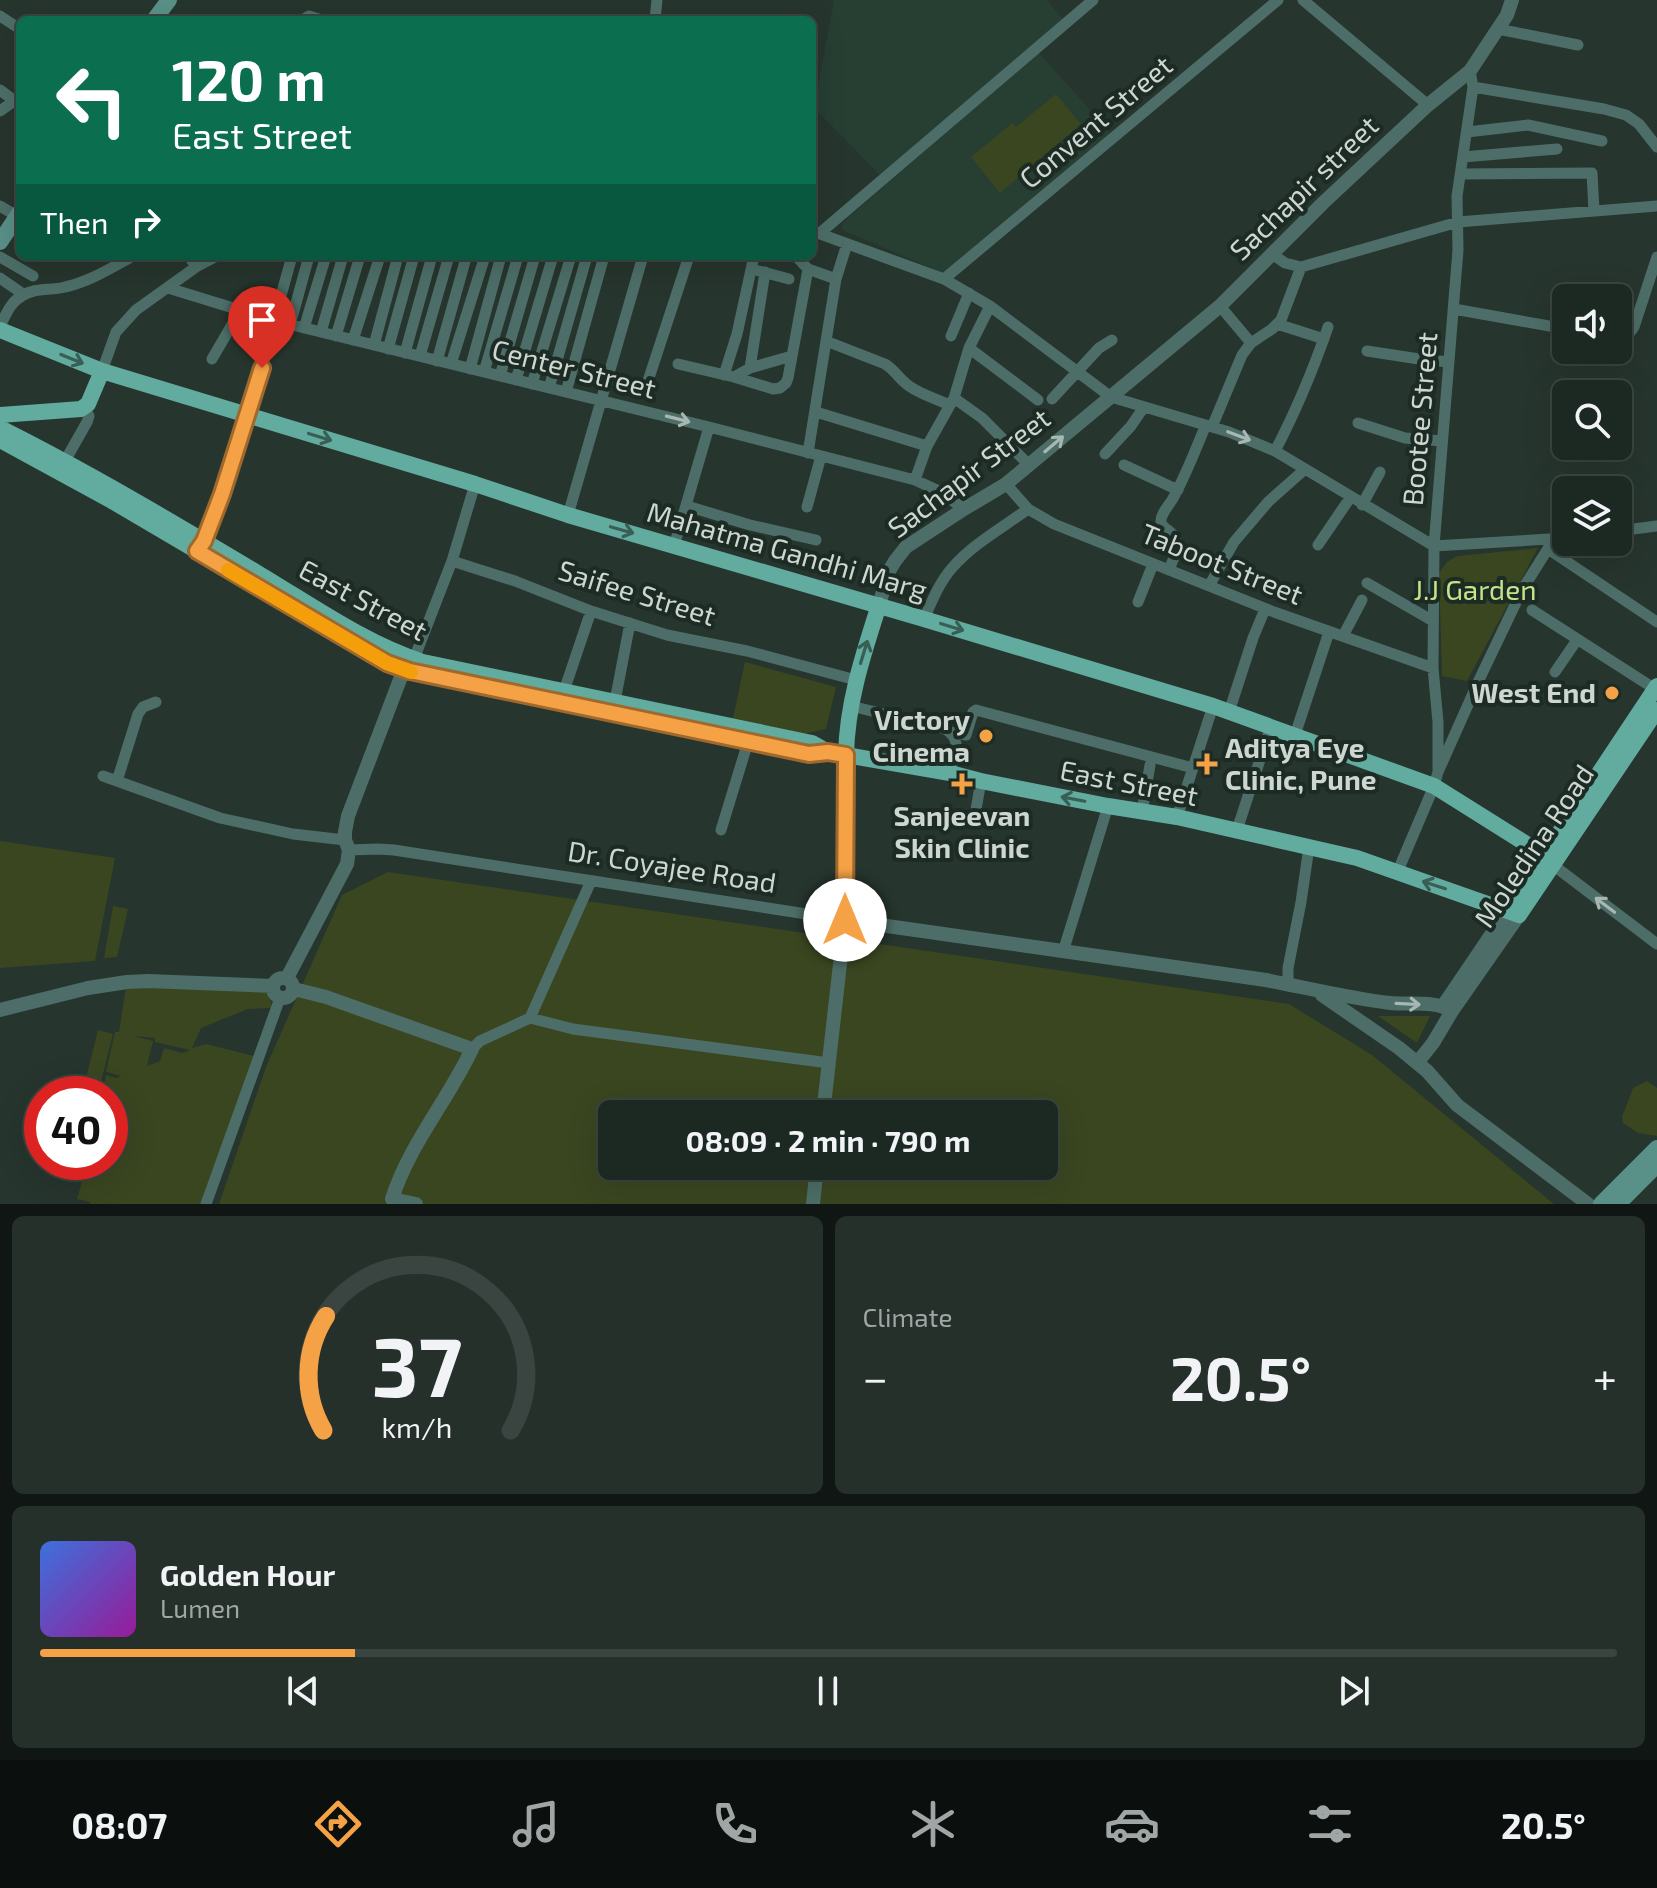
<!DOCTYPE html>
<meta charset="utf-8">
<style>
body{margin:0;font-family:"Exo 2",sans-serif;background:#25302a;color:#f1f3f6;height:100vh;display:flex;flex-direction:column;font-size:30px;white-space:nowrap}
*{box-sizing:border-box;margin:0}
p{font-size:26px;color:#a0a6a5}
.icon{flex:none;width:44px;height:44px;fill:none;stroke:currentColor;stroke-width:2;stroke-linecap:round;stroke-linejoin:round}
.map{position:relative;height:1204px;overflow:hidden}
.drawer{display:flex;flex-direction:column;gap:12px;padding:12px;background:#0f1613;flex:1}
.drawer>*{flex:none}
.hud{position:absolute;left:16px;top:16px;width:800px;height:244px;border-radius:12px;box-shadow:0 8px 32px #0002,0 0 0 2px #3a4440;background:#0b6e4f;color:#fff;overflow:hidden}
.controls{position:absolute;left:1552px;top:284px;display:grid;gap:16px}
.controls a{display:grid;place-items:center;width:80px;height:80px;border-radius:12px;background:#1c2822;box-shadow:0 8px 32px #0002,0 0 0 2px #3a4440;font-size:40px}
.speed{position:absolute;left:24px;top:1076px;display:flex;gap:16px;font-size:40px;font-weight:700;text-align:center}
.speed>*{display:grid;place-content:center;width:104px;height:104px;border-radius:50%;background:#1c2822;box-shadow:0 8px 32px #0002,0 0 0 2px #3a4440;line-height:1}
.speed .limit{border:12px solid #d22;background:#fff;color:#111}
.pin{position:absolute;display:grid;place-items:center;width:68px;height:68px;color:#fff;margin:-82px -34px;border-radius:50% 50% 50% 0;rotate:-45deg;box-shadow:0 0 8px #0007}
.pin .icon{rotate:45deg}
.me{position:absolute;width:88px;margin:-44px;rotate:0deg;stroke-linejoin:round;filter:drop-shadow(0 0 6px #0008)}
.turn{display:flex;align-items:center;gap:28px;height:168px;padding:0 24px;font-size:36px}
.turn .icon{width:104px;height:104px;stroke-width:2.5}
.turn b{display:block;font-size:56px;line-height:68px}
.then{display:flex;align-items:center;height:76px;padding:0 24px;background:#0003;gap:16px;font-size:30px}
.big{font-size:60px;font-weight:700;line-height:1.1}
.drawer .tile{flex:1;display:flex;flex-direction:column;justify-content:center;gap:12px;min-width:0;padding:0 28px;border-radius:12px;background:#25302a}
.drawer .dial{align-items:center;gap:0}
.dial svg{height:208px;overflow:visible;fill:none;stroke:#3a4440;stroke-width:7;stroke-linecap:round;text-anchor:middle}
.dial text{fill:#f1f3f6;stroke:none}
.song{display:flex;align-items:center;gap:24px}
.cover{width:96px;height:96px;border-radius:12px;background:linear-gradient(135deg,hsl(220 70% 55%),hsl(300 70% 35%))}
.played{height:8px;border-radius:4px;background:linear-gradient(90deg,#f5a246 20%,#3a4440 20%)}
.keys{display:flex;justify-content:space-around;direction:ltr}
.heat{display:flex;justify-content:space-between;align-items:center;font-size:44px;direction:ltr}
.drawer .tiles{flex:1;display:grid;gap:12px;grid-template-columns:1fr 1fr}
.tile:last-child{grid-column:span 2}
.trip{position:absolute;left:598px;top:1100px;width:460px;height:80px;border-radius:12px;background:#1c2822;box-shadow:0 8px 32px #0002,0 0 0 2px #3a4440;font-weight:700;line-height:80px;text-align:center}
.tabs{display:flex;height:128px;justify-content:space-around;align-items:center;background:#0b100e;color:#a0a6a5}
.tabs .icon{width:56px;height:56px}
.tabs .on{color:#f5a246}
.tabs b{font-size:36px;color:#f1f3f6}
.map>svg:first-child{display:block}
</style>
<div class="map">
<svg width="1657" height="1204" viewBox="0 0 1657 1204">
<rect width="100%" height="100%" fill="#26352d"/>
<path fill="#273e33" d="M834,0H1047L1063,19L880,175L814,108Z
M1038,52L1114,136L943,273L842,230L841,224Z"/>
<path fill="#3a4620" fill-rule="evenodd" d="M1056,94L1081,124L1000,193L971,157L1012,123L1016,127Z
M1538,548L1467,681L1442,676L1439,573L1447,562L1457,556Z
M745,662L836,687L826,729L803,734L733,718Z
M0,841L115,858L95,961L0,968Z
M388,872L1289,1004L1372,1055L1554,1204H219L266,1067L342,895ZM612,1114H1044V1166H612Z
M113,906L128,909L117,957L104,958Z
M126,987L267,991L273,1008L248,1009L201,1028L192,1048L206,1044L254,1056L203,1204H90V1202L77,1199L85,1171L95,1174L97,1162H110V1094H102L106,1075L117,1078L121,1076L106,1072L115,1032H119ZM133,1036L155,1038V1042L190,1050L182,1053L164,1048L160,1061L147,1066L153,1041Z
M1378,1016H1430L1417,1043Z
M98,1030L113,1034L98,1094H82Z
M1647,1081L1657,1088V1136L1638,1133L1623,1123L1622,1117L1633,1088Z"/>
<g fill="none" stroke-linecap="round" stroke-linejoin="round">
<path stroke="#4d6e68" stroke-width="11" d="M1303,0L1428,105
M0,16L20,29
M302,20L309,16L322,20
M655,20L657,0
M1498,29L1578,45
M1473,87L1604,109L1626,115L1639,124L1657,147
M0,90L20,105
M0,111L14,101
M1467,132L1528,125L1602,141
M1463,157L1557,149
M1461,174L1592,173L1594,211
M0,206L17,216
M812,231L944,279L990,306L1111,397L1229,432L1275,451L1434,546L1566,538
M820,233L1093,0
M1272,254L1285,263L1301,267L1458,222L1657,206
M189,256L196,267
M796,256L808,269L836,279
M0,257L33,276
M759,271L789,279
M0,278L23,294
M944,279L1278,0
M168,288L276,321L709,427L915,480L939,491L964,509
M1220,306L1251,343
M1454,309L1566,329
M274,321L292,256
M1277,324L1324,339
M290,325L309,256
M0,326C6,315 10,302 22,296C35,287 50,291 65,287C89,282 111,268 133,256
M304,328L326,256
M321,332L343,256
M1628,335L1634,327L1657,257
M336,336L360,256
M951,336L969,293
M353,340L380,256
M826,341L885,364C895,370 899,379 909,386C920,394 936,399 950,405
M374,345L398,256
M969,348L1038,400
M388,349L414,256
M1367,351L1419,359L1449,362
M405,353L432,256
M420,356L449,256
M212,359L240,311
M437,361L466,258
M451,364L485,256
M678,364L734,377L773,389L780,388L786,383L788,378L808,269
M750,368L765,272
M470,369L501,256
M102,371L116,332L136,310L196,267L217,256
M484,372L518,256
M724,375L737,334L754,256
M500,376L535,256
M734,377L750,368L792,356
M608,379L645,390L689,256
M516,380L553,256
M532,384L571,256
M549,388L587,256
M566,392L604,256
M954,398L982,418L1029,465
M1052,399L1099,348L1112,340
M816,412L927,446
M1358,423L1405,438L1442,441
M1212,427L1242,355L1251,343L1272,329L1281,320L1301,267
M1275,451C1296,411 1313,370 1328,327
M808,453L836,279L847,244
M1105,454L1131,426L1144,407
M65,461L87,422L89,416L84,407
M1124,465L1178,490
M915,480L927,446L954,398L969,348L990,306
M1006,484L1028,509L1054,524L1274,612L1433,668
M1362,505L1380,472
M687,506L750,525L816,540
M807,507L821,456
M568,515L643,256
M1618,531L1657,526
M202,544L222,494L276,321
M1318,545L1350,498
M674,546L709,427
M1548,549L1657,622
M452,561L515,581L591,611L667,635L747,651L856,680
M1169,570C1174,557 1183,541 1169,531C1166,528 1162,527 1161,522C1160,515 1169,505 1172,500C1186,476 1195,450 1206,425
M1367,583L1433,621
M1209,586L1234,542L1268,502L1304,470
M1138,602L1153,564
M1532,610L1655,689
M924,619C932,601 939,583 952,568C973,544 1002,528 1028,509
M1343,636L1362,600
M414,659L452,561L475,484
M1555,672L1577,640
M564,691L591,611
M615,701L630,623
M851,706L945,729C964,740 954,756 950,773
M1229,712L1253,638L1265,609
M950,732L966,735L973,712L976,710L1193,768
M1295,735L1329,632
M1438,772V722L1433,668L1434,546L1458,250L1457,196L1473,87L1470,71
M103,776L220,818L293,834L345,840
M117,781L138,714L143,707L156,702
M1142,812L1150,765
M975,815L981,781
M1177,817L1213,706
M721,830L748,742
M1237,830L1271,726
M349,850L378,849L394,850L845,920
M1553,865L1657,944
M1397,873L1434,786L1438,772L1479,680L1522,590L1554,539
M1063,952L1108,806
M1288,984V968L1301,902L1309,847
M530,1018L591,881
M472,1049L480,1041L530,1018L573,1029L829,1063
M206,1204L280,998"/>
<path stroke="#4d6e68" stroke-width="14" d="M879,605L889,571L895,561L906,547L964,509L1006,484L1220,306L1324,202L1428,105L1470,71L1507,15L1512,0
M845,920L1266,980C1308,988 1348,998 1390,1003C1410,1005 1434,1000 1452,1011
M273 988a10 10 0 1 1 20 0a10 10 0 1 1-20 0Z
M287,978L347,864L349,850L345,840V832L348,816L404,669
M294,989L326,997L472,1049C448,1100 409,1145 392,1199L416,1204
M1322,995L1399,1048L1427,1071L1457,1105L1588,1204
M1443,1006L1508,910
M0,1010L88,988L127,982L148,981L273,986
M1417,1063L1433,1043L1452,1011L1519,915
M823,1114L845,920L846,755
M813,1204L817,1166"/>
<path stroke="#599087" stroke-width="16" d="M154,20L169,0
M0,242L20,212
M1601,1204L1657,1148
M1618,1204L1657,1165"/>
<path stroke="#62ab9f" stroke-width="16" d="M0,330L102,371L475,484L568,515L924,619L1213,706L1434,786L1544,855
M0,415L81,409L88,404L102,371
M0,428C88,472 172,522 256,572C310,604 364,643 423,662L812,743L828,752
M0,440L112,501L387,663L410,671L809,754L828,752L950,773L981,781L1108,806L1177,817L1357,858L1519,915L1657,710
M846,755C847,703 863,655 879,605
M1508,910L1657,686"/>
</g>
<defs><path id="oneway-shaft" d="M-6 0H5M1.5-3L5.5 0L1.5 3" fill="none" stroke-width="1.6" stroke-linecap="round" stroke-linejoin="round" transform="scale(2)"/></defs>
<g stroke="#385e55">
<use href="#oneway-shaft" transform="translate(72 359) rotate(22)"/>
<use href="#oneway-shaft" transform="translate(320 437) rotate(17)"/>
<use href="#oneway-shaft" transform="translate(622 530) rotate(16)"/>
<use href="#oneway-shaft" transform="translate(952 627) rotate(17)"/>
<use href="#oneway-shaft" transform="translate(864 652) rotate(-73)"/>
<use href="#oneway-shaft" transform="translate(1073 799) rotate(-169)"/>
<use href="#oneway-shaft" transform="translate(1434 885) rotate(-162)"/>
</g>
<g stroke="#a7b7b2">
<use href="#oneway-shaft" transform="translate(678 419) rotate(14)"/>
<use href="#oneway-shaft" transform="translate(1239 436) rotate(21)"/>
<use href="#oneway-shaft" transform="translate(1054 444) rotate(-40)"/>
<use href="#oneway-shaft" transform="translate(1605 905) rotate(-143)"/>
<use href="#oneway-shaft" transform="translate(1408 1004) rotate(3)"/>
</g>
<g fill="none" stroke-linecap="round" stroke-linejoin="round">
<defs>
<path id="route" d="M262,368L222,494L204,541L197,551L387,663L410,671L809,754L828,752L846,755L845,920"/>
</defs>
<use href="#route" stroke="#9f692e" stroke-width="20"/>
<use href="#route" stroke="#f5a246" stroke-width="14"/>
<path stroke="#f59e0b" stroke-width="14" d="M228,570L387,663L411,672"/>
</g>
<g fill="#f5a246" stroke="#1c2b24" stroke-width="3">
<circle cx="1612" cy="693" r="8"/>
<circle cx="986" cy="736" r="8"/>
<path d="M1203 752h8v8h8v8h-8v8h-8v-8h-8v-8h8z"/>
<path d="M958 772h8v8h8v8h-8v8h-8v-8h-8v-8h8z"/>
</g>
<g text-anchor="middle" stroke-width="8" stroke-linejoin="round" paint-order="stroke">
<g font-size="28" fill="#cdd6d1" stroke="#1c2b24">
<text transform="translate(1096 122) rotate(-40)" y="10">Convent Street</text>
<text transform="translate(1304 188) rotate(-44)" y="10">Sachapir street</text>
<text transform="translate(574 369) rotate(14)" y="10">Center Street</text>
<text transform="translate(1420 419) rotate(-85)" y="10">Bootee Street</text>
<text transform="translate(969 473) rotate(-37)" y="10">Sachapir Street</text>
<text transform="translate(787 551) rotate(16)" y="10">Mahatma Gandhi Marg</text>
<text transform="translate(1222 564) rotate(22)" y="10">Taboot Street</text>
<text transform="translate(637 593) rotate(17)" y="10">Saifee Street</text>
<text transform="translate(363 600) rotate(28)" y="10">East Street</text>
<text transform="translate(1129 783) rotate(11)" y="10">East Street</text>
<text transform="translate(1534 846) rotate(-56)" y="10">Moledina Road</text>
<text transform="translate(672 867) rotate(9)" y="10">Dr. Coyajee Road</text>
</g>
<g font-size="28" fill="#c5e38a" stroke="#1c2b24">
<text x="1475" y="600">J.J Garden</text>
</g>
<g font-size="28" font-weight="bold" fill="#cdd6d1" stroke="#1c2b24" text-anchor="end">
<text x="1596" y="703">West End</text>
<text x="970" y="730">Victory<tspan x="970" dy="32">Cinema</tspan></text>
<text x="1225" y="758" text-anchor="start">Aditya Eye<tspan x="1225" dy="32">Clinic, Pune</tspan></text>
<text x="962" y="826" text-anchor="middle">Sanjeevan<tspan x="962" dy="32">Skin Clinic</tspan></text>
</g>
</g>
</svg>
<div class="controls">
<a><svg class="icon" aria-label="sound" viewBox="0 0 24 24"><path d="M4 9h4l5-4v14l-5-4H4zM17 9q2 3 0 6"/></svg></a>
<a><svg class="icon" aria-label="search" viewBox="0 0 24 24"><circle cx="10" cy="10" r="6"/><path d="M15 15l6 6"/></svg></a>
<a><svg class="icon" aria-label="layers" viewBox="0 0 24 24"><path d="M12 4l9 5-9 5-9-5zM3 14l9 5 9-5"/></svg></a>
</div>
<div class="speed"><div class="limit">40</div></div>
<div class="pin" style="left:262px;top:368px;background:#d93025"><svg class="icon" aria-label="arrive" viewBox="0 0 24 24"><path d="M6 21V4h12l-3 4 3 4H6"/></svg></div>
<svg class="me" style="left:845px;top:920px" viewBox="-20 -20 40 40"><circle r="19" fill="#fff"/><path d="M0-13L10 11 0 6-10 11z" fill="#f5a246"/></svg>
<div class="trip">08:09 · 2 min · 790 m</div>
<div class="hud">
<div class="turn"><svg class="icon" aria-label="left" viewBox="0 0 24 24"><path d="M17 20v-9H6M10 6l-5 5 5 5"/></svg><div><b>120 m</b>East Street</div></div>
<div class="then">Then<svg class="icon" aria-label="right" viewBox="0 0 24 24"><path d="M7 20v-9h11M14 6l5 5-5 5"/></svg></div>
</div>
</div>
<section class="drawer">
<div class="tiles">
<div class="tile dial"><svg viewBox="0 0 100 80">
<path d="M14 69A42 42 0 1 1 86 69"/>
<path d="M14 69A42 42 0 0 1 15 25" stroke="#f5a246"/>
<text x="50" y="56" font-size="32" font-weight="700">37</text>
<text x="50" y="72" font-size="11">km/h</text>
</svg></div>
<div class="tile"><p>Climate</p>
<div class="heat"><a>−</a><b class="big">20.5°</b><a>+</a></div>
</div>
<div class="tile">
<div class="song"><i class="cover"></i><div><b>Golden Hour</b><p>Lumen</p></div></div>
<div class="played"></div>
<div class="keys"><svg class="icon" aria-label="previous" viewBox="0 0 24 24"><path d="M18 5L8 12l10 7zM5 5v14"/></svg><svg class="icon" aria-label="pause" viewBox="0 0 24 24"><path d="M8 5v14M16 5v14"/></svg><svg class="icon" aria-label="next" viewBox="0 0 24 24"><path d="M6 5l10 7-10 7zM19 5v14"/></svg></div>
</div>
</div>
</section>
<nav class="tabs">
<b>08:07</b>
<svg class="icon on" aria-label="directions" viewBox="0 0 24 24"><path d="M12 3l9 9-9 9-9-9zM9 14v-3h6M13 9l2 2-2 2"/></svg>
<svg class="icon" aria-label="music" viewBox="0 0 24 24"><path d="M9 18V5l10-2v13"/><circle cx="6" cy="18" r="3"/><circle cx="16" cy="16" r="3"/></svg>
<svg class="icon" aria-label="phone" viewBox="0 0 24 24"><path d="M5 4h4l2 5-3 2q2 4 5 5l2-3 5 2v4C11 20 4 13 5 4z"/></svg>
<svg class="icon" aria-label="climate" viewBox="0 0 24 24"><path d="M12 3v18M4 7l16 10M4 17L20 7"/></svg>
<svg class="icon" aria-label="car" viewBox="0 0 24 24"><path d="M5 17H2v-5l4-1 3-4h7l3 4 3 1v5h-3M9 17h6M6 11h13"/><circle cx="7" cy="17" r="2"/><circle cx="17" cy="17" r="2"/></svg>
<svg class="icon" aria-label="filters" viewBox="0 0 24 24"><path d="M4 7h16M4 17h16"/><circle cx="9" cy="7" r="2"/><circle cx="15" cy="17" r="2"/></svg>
<b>20.5°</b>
</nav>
